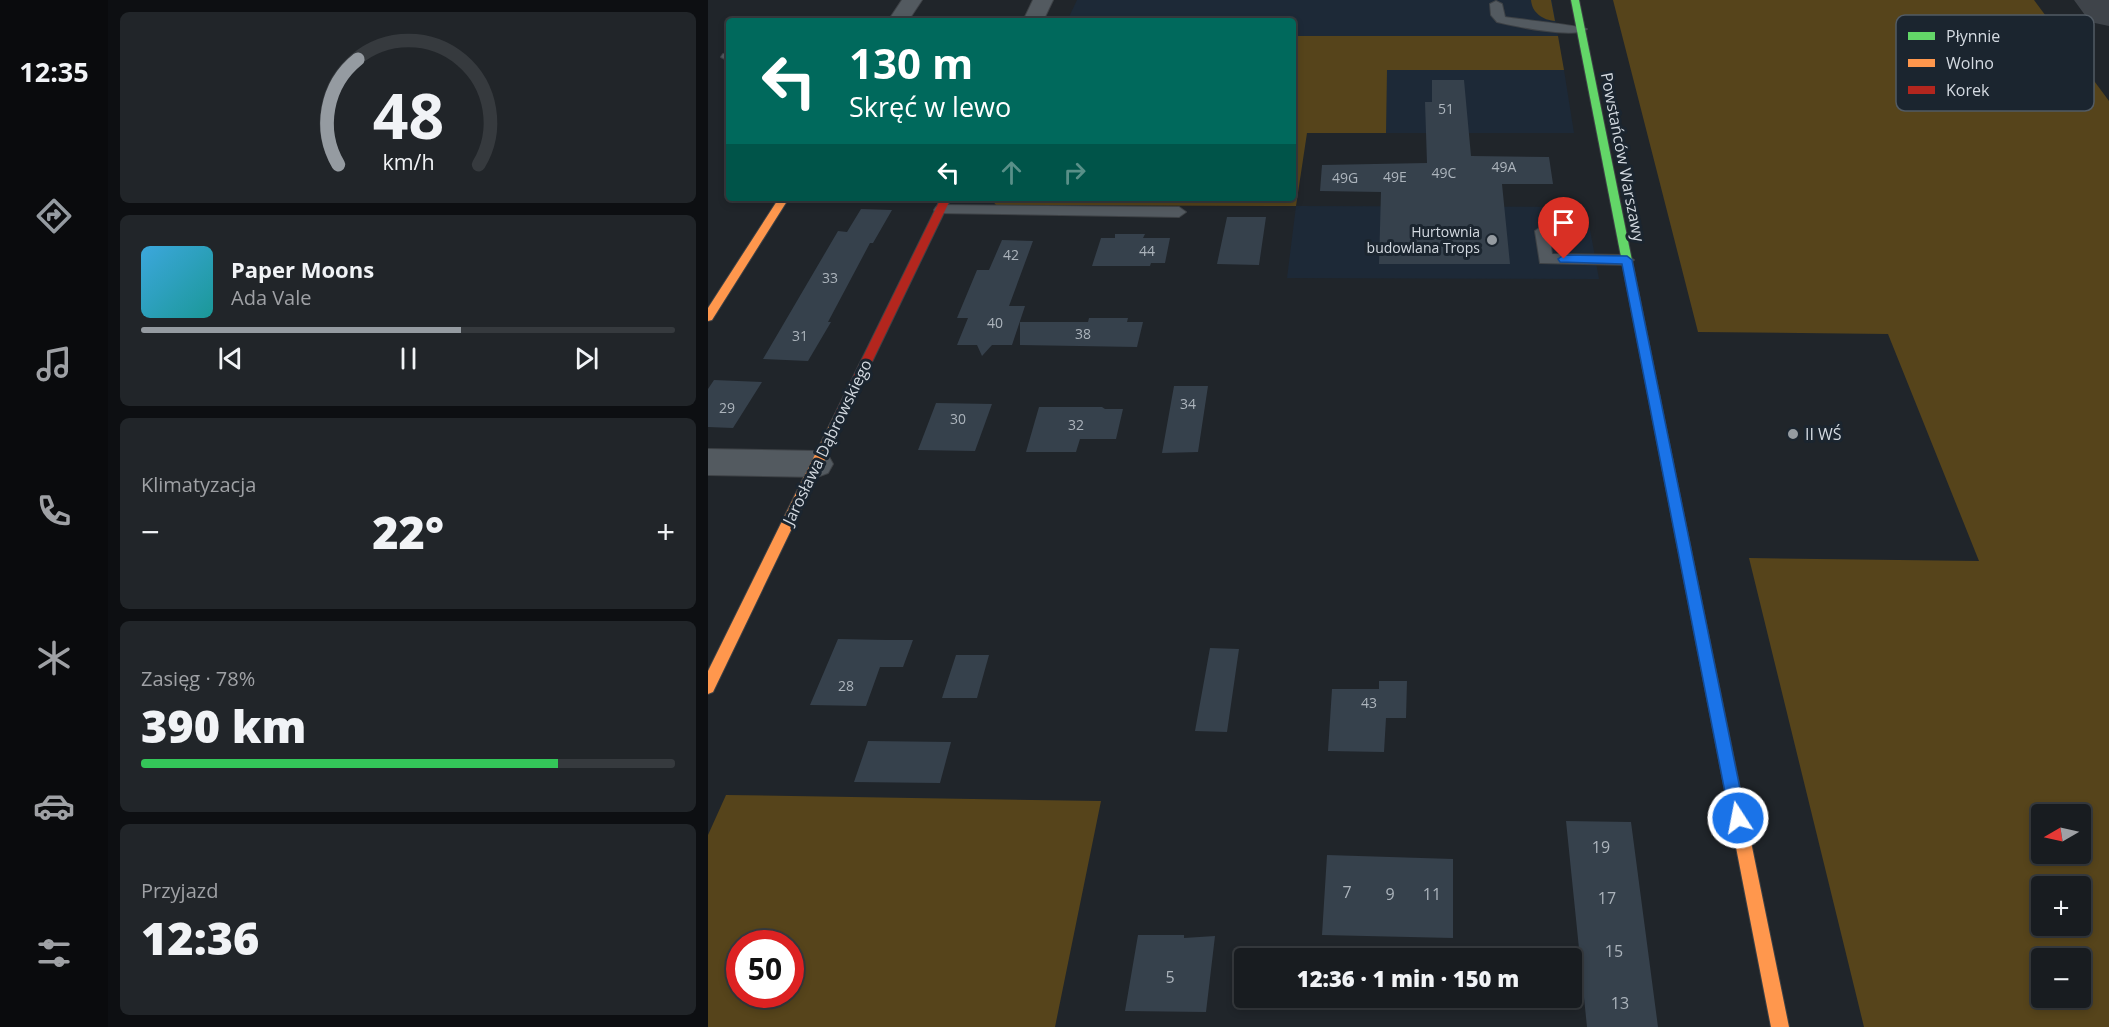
<!DOCTYPE html>
<html lang="pl">
<meta charset="utf-8">
<style>
body{margin:0;font-family:"Open Sans",sans-serif;background:#212529;color:#f1f3f6;height:100vh;display:flex;flex-direction:column;font-size:22px;white-space:nowrap}
*{box-sizing:border-box;margin:0}
p{font-size:20px;color:#9fa1a5}
.icon{flex:none;width:33px;height:33px;fill:none;stroke:currentColor;stroke-width:2;stroke-linecap:round;stroke-linejoin:round}
.map{position:relative;flex:1;overflow:hidden}
.drawer{display:flex;flex-direction:column;gap:12px;padding:12px;background:#0d0f12;width:600px}
.drawer>*{flex:none}
.banner{position:absolute;left:18px;top:18px;width:570px;height:183px;border-radius:6px;box-shadow:0 3px 9px #0003,0 0 0 2px #363a3e;background:#00695c;color:#fff;overflow:hidden}
.needle{width:39px;rotate:261deg}
.fabs{position:absolute;left:1323px;top:804px;display:grid;gap:12px}
.fabs a{display:grid;place-items:center;width:60px;height:60px;border-radius:6px;background:#181c20;box-shadow:0 3px 9px #0003,0 0 0 2px #363a3e;font-size:30px}
.speed{position:absolute;left:18px;top:930px;display:flex;gap:12px;font-size:30px;font-weight:700;text-align:center}
.speed>*{display:grid;place-content:center;width:78px;height:78px;border-radius:50%;background:#181c20;box-shadow:0 3px 9px #0003,0 0 0 2px #363a3e;line-height:1}
.speed .limit{border:9px solid #d22;background:#fff;color:#111}
.pin{position:absolute;display:grid;place-items:center;width:51px;height:51px;color:#fff;margin:-62px -26px;border-radius:50% 50% 50% 0;rotate:-45deg;box-shadow:0 0 6px #0007}
.pin .icon{rotate:45deg}
.me{position:absolute;width:66px;margin:-33px;rotate:349deg;stroke-linejoin:round;filter:drop-shadow(0 0 4px #0008)}
.turn{display:flex;align-items:center;gap:21px;height:126px;padding:0 24px;font-size:27px}
.turn .icon{width:78px;height:78px;stroke-width:2.5}
.turn b{display:block;font-size:42px;line-height:51px}
.lanes{display:flex;align-items:center;height:57px;padding:0 24px;background:#0003;justify-content:center;gap:30px;direction:ltr}
.lanes .off{opacity:.35}
.big{font-size:45px;font-weight:800;line-height:1.1}
.drawer .widget{flex:1;display:flex;flex-direction:column;justify-content:center;gap:9px;min-width:0;padding:0 21px;border-radius:9px;background:#212529}
.drawer .dial{align-items:center;gap:0}
.dial svg{height:156px;overflow:visible;fill:none;stroke:#363a3e;stroke-width:7;stroke-linecap:round;text-anchor:middle}
.dial text{fill:#f1f3f6;stroke:none}
.song{display:flex;align-items:center;gap:18px}
.cover{width:72px;height:72px;border-radius:9px;background:linear-gradient(135deg,hsl(200 70% 55%),hsl(180 70% 35%))}
.played{height:6px;border-radius:3px;background:linear-gradient(90deg,#959ba1 60%,#363a3e 60%)}
.keys{display:flex;justify-content:space-around;direction:ltr}
.heat{display:flex;justify-content:space-between;align-items:center;font-size:33px;direction:ltr}
.charge{height:9px;border-radius:4px;background:linear-gradient(90deg,#34c759 78%,#363a3e 0)}
.trip{position:absolute;left:526px;top:948px;width:348px;height:60px;border-radius:6px;background:#181c20;box-shadow:0 3px 9px #0003,0 0 0 2px #363a3e;font-weight:800;line-height:60px;text-align:center}
main{display:flex;flex:1;min-height:0}
.dock{display:flex;flex-direction:column;width:108px;justify-content:space-around;align-items:center;background:#0a0b0d;color:#9fa1a5}
.dock .icon{width:42px;height:42px}
.dock .on{color:#959ba1}
.dock b{font-size:27px;color:#f1f3f6}
.map>svg:first-child{display:block}
</style>
<main>
<nav class="dock">
<b>12:35</b>
<svg class="icon on" aria-label="directions" viewBox="0 0 24 24"><path d="M12 3l9 9-9 9-9-9zM9 14v-3h6M13 9l2 2-2 2"/></svg>
<svg class="icon" aria-label="music" viewBox="0 0 24 24"><path d="M9 18V5l10-2v13"/><circle cx="6" cy="18" r="3"/><circle cx="16" cy="16" r="3"/></svg>
<svg class="icon" aria-label="phone" viewBox="0 0 24 24"><path d="M5 4h4l2 5-3 2q2 4 5 5l2-3 5 2v4C11 20 4 13 5 4z"/></svg>
<svg class="icon" aria-label="climate" viewBox="0 0 24 24"><path d="M12 3v18M4 7l16 10M4 17L20 7"/></svg>
<svg class="icon" aria-label="car" viewBox="0 0 24 24"><path d="M5 17H2v-5l4-1 3-4h7l3 4 3 1v5h-3M9 17h6M6 11h13"/><circle cx="7" cy="17" r="2"/><circle cx="17" cy="17" r="2"/></svg>
<svg class="icon" aria-label="filters" viewBox="0 0 24 24"><path d="M4 7h16M4 17h16"/><circle cx="9" cy="7" r="2"/><circle cx="15" cy="17" r="2"/></svg>
</nav>
<section class="drawer">
<div class="widget dial"><svg viewBox="0 0 100 80">
<path d="M14 69A42 42 0 1 1 86 69"/>
<path d="M14 69A42 42 0 0 1 24 15" stroke="#959ba1"/>
<text x="50" y="56" font-size="32" font-weight="700">48</text>
<text x="50" y="72" font-size="11">km/h</text>
</svg></div>
<div class="widget">
<div class="song"><i class="cover"></i><div><b>Paper Moons</b><p>Ada Vale</p></div></div>
<div class="played"></div>
<div class="keys"><svg class="icon" aria-label="previous" viewBox="0 0 24 24"><path d="M18 5L8 12l10 7zM5 5v14"/></svg><svg class="icon" aria-label="pause" viewBox="0 0 24 24"><path d="M8 5v14M16 5v14"/></svg><svg class="icon" aria-label="next" viewBox="0 0 24 24"><path d="M6 5l10 7-10 7zM19 5v14"/></svg></div>
</div>
<div class="widget"><p>Klimatyzacja</p>
<div class="heat"><a>−</a><b class="big">22°</b><a>+</a></div>
</div>
<div class="widget"><p>Zasięg · 78%</p><b class="big">390 km</b><div class="charge"></div></div>
<div class="widget"><p>Przyjazd</p><b class="big">12:36</b></div>
</section>
<div class="map">
<svg width="1401" height="1027" viewBox="0 0 1401 1027">
<rect width="100%" height="100%" fill="#20252a"/>
<path fill="#1d2937" d="M369,0H844L850,36H585V21H359Z
M678,70H856L866,133H678Z
M588,206L878,207L891,279L579,278Z"/>
<path fill="#56441b" fill-rule="evenodd" d="M823,0H843L847,21C835,20 824,13 823,0Z
M905,0H1326L1401,101V1027H1156L1041,558L1271,561L1180,334L990,332ZM1372,814V854H1334V814ZM1372,886V926H1334V886ZM1372,958V998H1334V958Z
M585,36H850L856,70H679L678,133H599L588,206L288,205L282,198H585Z
M18,795L393,801L347,1027H0V835ZM32,944H82V994H32Z"/>
<g fill="none" stroke-linecap="round" stroke-linejoin="round">
<path fill="#3f444a" fill-rule="evenodd" d="M1366,0H1401V26L1382,22Z"/>
</g>
<path fill="#36414c" d="M724,80H756L763,156L841,157L845,184H794L802,264H671L673,192L612,191L614,165L719,163L717,102H724Z
M153,209L184,210L165,243H162L120,322H123L100,361L55,359L130,231L139,232Z
M519,217H558L551,265L509,264Z
M407,234H437L435,238H462L457,263H443L442,266H384L393,238H407Z
M294,240L325,241L301,306H317L304,345H284L274,356L269,345H249L260,318H249L269,270H281Z
M381,318H420L419,322H435L429,347L312,345V322H380Z
M6,380L54,382L25,428L0,427V389Z
M466,386H500L490,452L454,453Z
M228,403L284,404L267,451L210,450Z
M331,407H394L397,409H415L408,439H372L368,452H318Z
M130,639L179,640H205L195,667H172L158,706L102,705Z
M502,648L531,649L519,732L487,731Z
M248,655H281L269,698H234Z
M671,681H699L698,718H678L676,752L620,751L624,689H671Z
M160,741L243,742L232,783L146,782Z
M858,821L923,822L950,1027H879Z
M619,855L745,859V938L614,935Z
M430,935H476V938L507,936L498,1012L417,1011Z"/>
<g fill="none" stroke-linecap="round" stroke-linejoin="round">
<defs>
<path id="lane" d="M788,1L794,4L797,17C808,19 875,26 879,29C867,39 806,26 789,22L783,15L782,4Z
M21,53V61L13,57L15,54Z
M233,205L471,207L478,212L471,217L228,213L226,210L228,207Z
M834,226L841,231L844,254L919,255L926,260L919,265L832,263L827,231Z"/>
<path id="street" d="M194,0H214L200,21H180Z
M325,0H345L335,21H315Z
M0,449L109,451L120,455L125,464L120,473L109,477L0,475Z"/>
<path id="fast" d="M863,0H871L965,462L964,466H954L953,462Z"/>
<path id="slow" d="M71,198H81L4,320L0,321V308Z
M132,411L138,416L5,692L0,694V671L126,416Z
M959,457L964,458L965,462L1081,1027H1063L953,462L954,458Z"/>
<path id="jam" d="M233,198H243L136,420H128L126,416Z"/>
</defs>
<use href="#lane" stroke="#3e4246" stroke-width="2"/>
<use href="#street" stroke="#3e4246" stroke-width="2"/>
<use href="#fast" stroke="#3e4246" stroke-width="2"/>
<use href="#slow" stroke="#3e4246" stroke-width="2"/>
<use href="#jam" stroke="#3e4246" stroke-width="2"/>
<use href="#lane" fill="#535a60" fill-rule="evenodd"/>
<use href="#street" fill="#535a60" fill-rule="evenodd"/>
<use href="#fast" fill="#63d668" fill-rule="evenodd"/>
<use href="#slow" fill="#ff974d" fill-rule="evenodd"/>
<use href="#jam" fill="#b3261e" fill-rule="evenodd"/>
</g>
<path fill="#1a73e8" stroke="#114b97" stroke-width="1.5" d="M856,255L919,256L924,260L1038,818L1036,824L1030,826L1024,824L1022,818L914,264L852,262L850,259Z"/>
<g fill="#959ba1" stroke="#1b252f" stroke-width="2">
<circle cx="784" cy="240" r="6"/>
<circle cx="1085" cy="434" r="6"/>
</g>
<g text-anchor="middle" stroke-width="6" stroke-linejoin="round" paint-order="stroke">
<g font-size="14" fill="#acb4bc">
<text x="738" y="114">51</text>
<text x="796" y="172">49A</text>
<text x="736" y="178">49C</text>
<text x="687" y="182">49E</text>
<text x="637" y="183">49G</text>
<text x="439" y="256">44</text>
<text x="303" y="260">42</text>
<text x="122" y="283">33</text>
<text x="287" y="328">40</text>
<text x="375" y="339">38</text>
<text x="92" y="341">31</text>
<text x="480" y="409">34</text>
<text x="19" y="413">29</text>
<text x="250" y="424">30</text>
<text x="368" y="430">32</text>
<text x="138" y="691">28</text>
<text x="661" y="708">43</text>
</g>
<g font-size="14" fill="#d4dae1" stroke="#1b252f" text-anchor="end">
<text x="772" y="237">Hurtownia<tspan x="772" dy="16">budowlana Trops</tspan></text>
</g>
<g font-size="16" fill="#d4dae1" stroke="#1b252f">
<text transform="translate(915 157) rotate(79)" y="6">Powstańców Warszawy</text>
<text transform="translate(119 442) rotate(-64)" y="6">Jarosława Dąbrowskiego</text>
</g>
<g font-size="16" fill="#d4dae1" stroke="#1b252f" text-anchor="start">
<text x="1097" y="440">II WŚ</text>
</g>
<g font-size="16" fill="#acb4bc">
<text x="893" y="853">19</text>
<text x="639" y="898">7</text>
<text x="682" y="900">9</text>
<text x="724" y="900">11</text>
<text x="899" y="904">17</text>
<text x="906" y="957">15</text>
<text x="462" y="983">5</text>
<text x="912" y="1009">13</text>
</g>
</g>
<rect x="1188" y="15" width="198" height="96" rx="9" fill="#1b252f" stroke="#525b64" stroke-width="1.5"/>
<rect x="1200" y="32" width="27" height="8" fill="#63d668"/>
<rect x="1200" y="59" width="27" height="8" fill="#ff974d"/>
<rect x="1200" y="86" width="27" height="8" fill="#b3261e"/>
<g font-size="16" fill="#d4dae1">
<text x="1238" y="42">Płynnie</text>
<text x="1238" y="69">Wolno</text>
<text x="1238" y="96">Korek</text>
</g>
</svg>
<div class="fabs">
<a><svg class="needle" viewBox="-14 -14 28 28"><path d="M0-13l5 13h-10z" fill="#e53935"/><path d="M0 13l5-13h-10z" fill="#9fa1a5"/></svg></a>
<a>+</a>
<a>−</a>
</div>
<div class="speed"><div class="limit">50</div></div>
<div class="pin" style="left:856px;top:259px;background:#d93025"><svg class="icon" aria-label="arrive" viewBox="0 0 24 24"><path d="M6 21V4h12l-3 4 3 4H6"/></svg></div>
<svg class="me" style="left:1030px;top:818px" viewBox="-20 -20 40 40"><circle r="17" fill="#1a73e8" stroke="#fff" stroke-width="3"/><path d="M0-11L8 9 0 5-8 9z" fill="#fff"/></svg>
<div class="trip">12:36 · 1 min · 150 m</div>
<div class="banner">
<div class="turn"><svg class="icon" aria-label="left" viewBox="0 0 24 24"><path d="M17 20v-9H6M10 6l-5 5 5 5"/></svg><div><b>130 m</b>Skręć w lewo</div></div>
<div class="lanes"><svg class="icon" aria-label="left" viewBox="0 0 24 24"><path d="M17 20v-9H6M10 6l-5 5 5 5"/></svg><svg class="icon off" aria-label="ahead" viewBox="0 0 24 24"><path d="M12 20V5M6 11l6-6 6 6"/></svg><svg class="icon off" aria-label="right" viewBox="0 0 24 24"><path d="M7 20v-9h11M14 6l5 5-5 5"/></svg></div>
</div>
</div>
</main>
